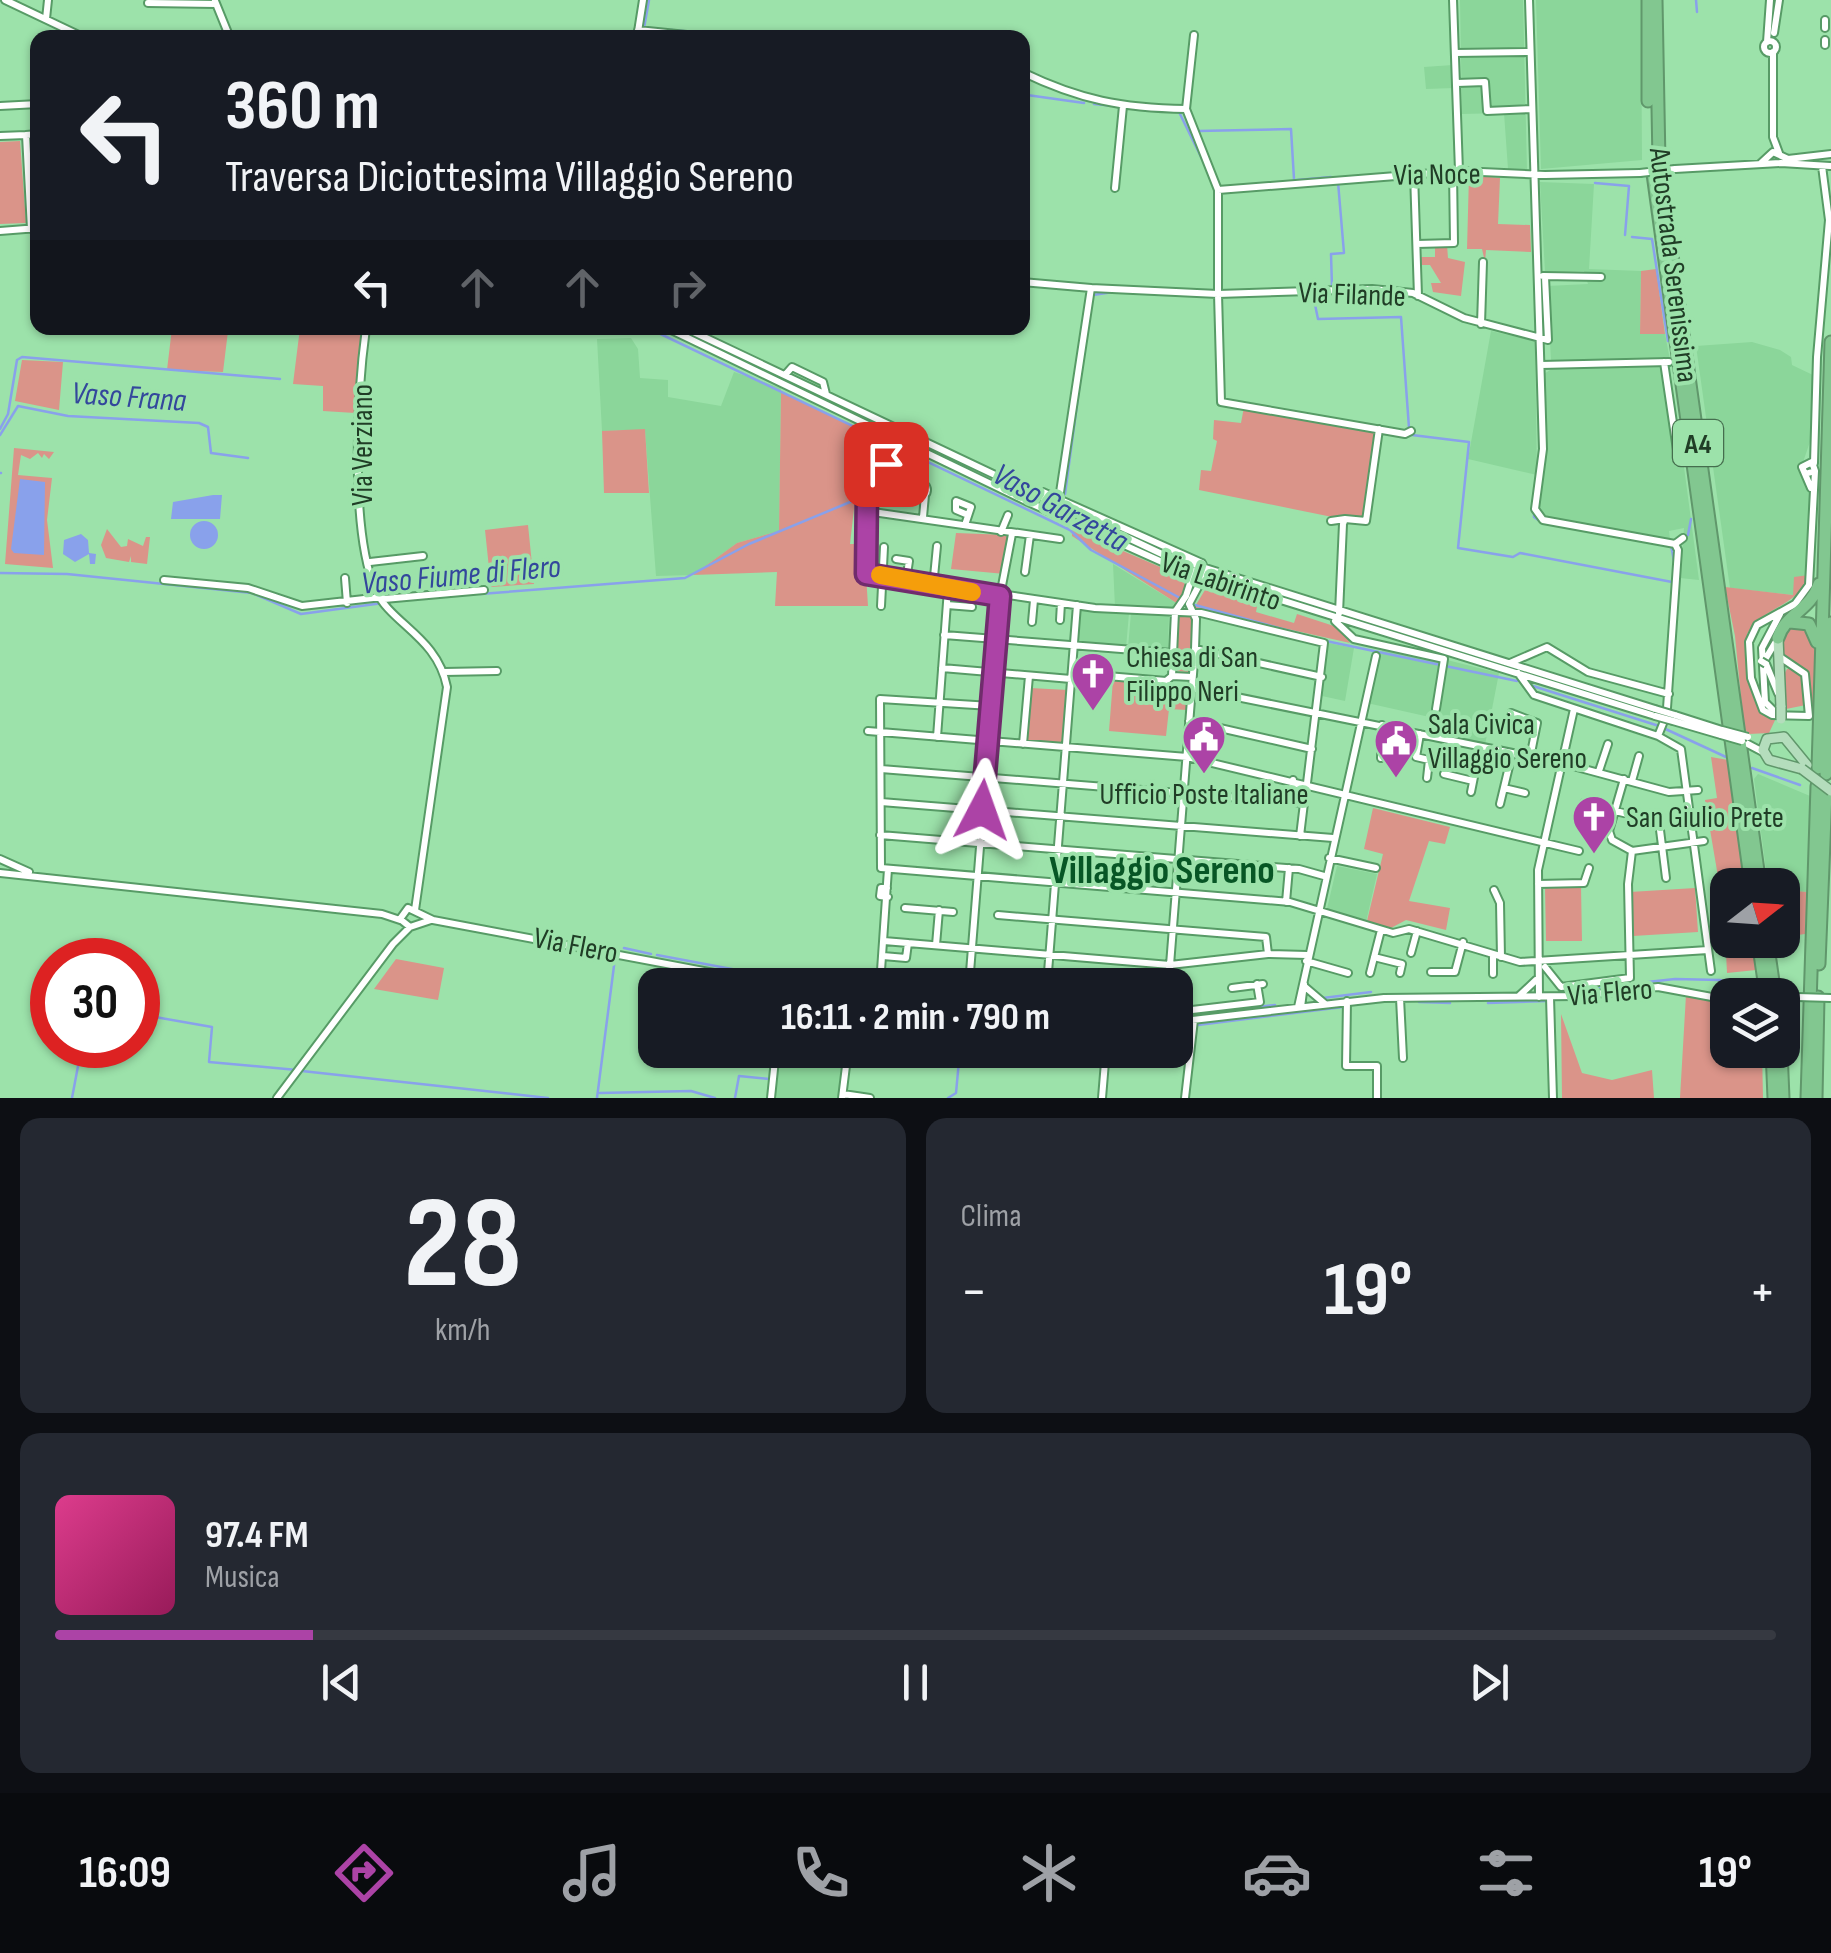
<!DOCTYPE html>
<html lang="it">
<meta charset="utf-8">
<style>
body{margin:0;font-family:"Sofia Sans Condensed",sans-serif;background:#242831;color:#f1f3f6;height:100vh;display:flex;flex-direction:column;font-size:38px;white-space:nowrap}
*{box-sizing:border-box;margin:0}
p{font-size:32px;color:#9ea1a6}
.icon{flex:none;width:55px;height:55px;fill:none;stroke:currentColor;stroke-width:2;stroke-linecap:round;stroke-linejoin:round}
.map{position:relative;height:1098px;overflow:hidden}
.sheet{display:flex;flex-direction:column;gap:20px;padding:20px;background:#0d0f14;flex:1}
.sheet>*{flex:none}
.top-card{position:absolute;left:30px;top:30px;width:1000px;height:305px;border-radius:20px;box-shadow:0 2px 8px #0004;background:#171b24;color:#f1f3f6;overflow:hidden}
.needle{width:65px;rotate:73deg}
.buttons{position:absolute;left:1710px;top:868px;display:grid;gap:20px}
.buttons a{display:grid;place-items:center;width:90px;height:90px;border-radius:20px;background:#171b24;box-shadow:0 2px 8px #0004;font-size:50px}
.speed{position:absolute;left:30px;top:938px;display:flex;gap:20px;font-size:50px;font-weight:700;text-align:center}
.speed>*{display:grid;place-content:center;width:130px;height:130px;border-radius:50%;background:#171b24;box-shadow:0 2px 8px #0004;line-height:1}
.speed .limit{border:15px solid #d22;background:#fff;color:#111}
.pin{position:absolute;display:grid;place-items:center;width:85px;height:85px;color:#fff;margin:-42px;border-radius:20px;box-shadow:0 5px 15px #0006}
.me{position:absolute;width:110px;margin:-55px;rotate:4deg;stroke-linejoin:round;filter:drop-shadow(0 0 8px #0008)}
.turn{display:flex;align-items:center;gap:35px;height:210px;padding:0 30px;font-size:45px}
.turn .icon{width:130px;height:130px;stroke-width:2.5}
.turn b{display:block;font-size:70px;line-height:85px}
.lanes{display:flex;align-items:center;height:95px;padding:0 30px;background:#0003;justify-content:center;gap:50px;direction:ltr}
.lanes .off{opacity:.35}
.big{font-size:75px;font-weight:700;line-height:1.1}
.sheet .tile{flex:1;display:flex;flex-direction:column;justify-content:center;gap:15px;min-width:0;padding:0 35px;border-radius:20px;background:#242831}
.sheet .dial{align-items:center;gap:0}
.dial b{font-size:130px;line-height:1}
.song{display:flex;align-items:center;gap:30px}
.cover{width:120px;height:120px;border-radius:15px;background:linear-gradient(135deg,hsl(330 70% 55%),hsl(330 70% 35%))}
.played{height:10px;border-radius:5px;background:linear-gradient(90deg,#ac43a6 15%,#363941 15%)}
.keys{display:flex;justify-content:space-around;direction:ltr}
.heat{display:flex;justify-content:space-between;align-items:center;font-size:55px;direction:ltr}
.sheet .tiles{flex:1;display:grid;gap:20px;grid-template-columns:1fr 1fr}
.tile:last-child{grid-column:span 2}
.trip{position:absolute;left:638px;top:968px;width:555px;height:100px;border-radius:20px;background:#171b24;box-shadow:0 2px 8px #0004;font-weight:700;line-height:100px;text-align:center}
.menu{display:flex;height:160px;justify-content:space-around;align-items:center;background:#090b0e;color:#9ea1a6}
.menu .icon{width:70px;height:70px}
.menu .active{color:#ac43a6}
.menu b{font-size:45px;color:#f1f3f6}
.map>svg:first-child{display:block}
</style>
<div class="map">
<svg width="1831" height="1098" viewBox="0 0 1831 1098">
<rect width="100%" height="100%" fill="#9ce2aa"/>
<path fill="#8bd69a" d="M1460,0H1523L1527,170L1508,169L1504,113L1462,114Z
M1536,0H1641L1642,160L1541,169Z
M1453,65L1454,88L1426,89L1424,67Z
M1540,182L1594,184L1589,269L1641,271L1640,334H1665L1670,360H1551L1547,286L1588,284L1584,271L1545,272Z
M1491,331L1535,341L1537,475L1468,459Z
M631,338L638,349L640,378L668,380V397L721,406L734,372L781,388L779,531L737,543L693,575L656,576L645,430L602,431L597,339Z
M1752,342L1780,350L1791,357L1792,365L1815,376L1813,433L1801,468L1810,489V574L1794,595L1730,588L1696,346Z
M1663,367L1676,453L1682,452L1699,580L1680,578L1684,528L1669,531L1670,539L1544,516L1538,506L1546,453L1544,374L1553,368Z
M1113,564L1178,604L1170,610L1115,607Z
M1078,606L1129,613L1126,648L1075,644Z
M1131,613L1169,614L1168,649L1128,648Z
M1328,643L1354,648L1345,701L1322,696Z
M1382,650L1442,661L1432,710H1438L1447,660L1499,673L1485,745L1433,733L1434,718L1367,703Z
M1758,774L1810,796L1807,892L1795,891L1794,898L1783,899L1782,885H1768L1754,779Z
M1337,866L1377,874L1366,922L1326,913Z
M776,1059L842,1067L839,1098H772Z"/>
<path fill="#da9489" d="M20,141L26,223L0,224V142Z
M1469,175L1500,178L1498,224L1530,225L1531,252L1486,250L1485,262L1482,249H1467Z
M1435,245H1447L1448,258L1465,262L1461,296L1433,292L1431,283H1441L1430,265H1419V257H1435Z
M1656,269L1665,334H1640L1641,271Z
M172,328L228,331L223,372L167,370Z
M300,328H361L355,413L323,411V386L293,384Z
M22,360L63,362L59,410L15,401Z
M781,392L884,441L855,500L850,544H864L868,606H775L777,572L693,575L737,543L779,531Z
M1244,407L1375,433L1362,523L1199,490L1201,470L1211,471L1217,441L1213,439L1214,420L1241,423Z
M645,429L649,493H604L602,431Z
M14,448L54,452L49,459L44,454L42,458L38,453L30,459L21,455L18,475L52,478L47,520L53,568L5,564Z
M528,525L534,584L491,587L485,530Z
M107,529L121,547L127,546L128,539L143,546L146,537H150L147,564L131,562V556L129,562L106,558L101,545Z
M1072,529L1181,576L1186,587L1178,604L1072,536Z
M956,533L1008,535L1005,574L951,569Z
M1809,575C1798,608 1762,606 1747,634L1762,712L1776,718L1769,733L1749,734L1744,728L1735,636L1725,587L1793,595L1794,577Z
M1219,589L1258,601L1256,612L1294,623L1297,614L1340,628L1350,643L1194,608L1205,590Z
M1177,615L1193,616L1190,672L1175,671Z
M1789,627L1809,629L1815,642L1813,708L1807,671L1784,659L1781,647Z
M1795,668L1804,677L1806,705L1786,709L1782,678L1787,669Z
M1113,680L1188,687L1187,710L1169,709L1166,736L1109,731Z
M1030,688L1068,690L1064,744L1026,741Z
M1711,757L1728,760L1745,885H1728V940H1752L1756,970L1727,973L1724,912L1705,800L1717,798Z
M1373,808L1450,827L1445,844L1429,841L1409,901L1450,908L1446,930L1406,920L1391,928L1367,921L1383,854L1364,849Z
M1545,886H1581L1582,941H1546Z
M1695,888L1698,932L1633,936L1630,892Z
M1795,891L1807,892L1805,934L1783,937V900L1793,898Z
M396,959L444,968L438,1000L374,989Z
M1686,995L1727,1004L1728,1050H1762L1763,1098H1680Z
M1561,1014L1582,1073L1612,1080L1652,1070L1654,1098H1562Z"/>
<path fill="#89a1eb" d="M20,479L45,482L44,555L14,553L11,549Z
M213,495H222L220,519H171L173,502Z
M190 535a14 14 0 1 1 28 0a14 14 0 1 1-28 0Z
M81,534L88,540L89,553L96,554L95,564H90L89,554L75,562L63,554L64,540Z"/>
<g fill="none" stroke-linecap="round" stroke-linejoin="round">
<path stroke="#89a1eb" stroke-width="2.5" d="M1696,0L1697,12
M644,28L649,0
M671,30L728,35
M643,38V36
M1022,76L1027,95L1084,103
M1094,104L1116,106
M1127,108L1179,112L1205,165
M1198,131L1291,129L1294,179
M1297,180L1331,177
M1595,183L1629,186L1625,235
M1632,237L1652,239L1668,341
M1332,287L1331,254L1344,253L1338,182
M1093,295L1113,292
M1313,295L1318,319L1401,317L1409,428
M1248,296L1304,294
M648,328L1070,530L1091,550L1180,598
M0,429L8,414L17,360L22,357L280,379
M0,435L18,406L68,416L199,423L208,427L211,453L248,458
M1412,435L1469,442L1458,548L1513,557L1520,553L1672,582
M0,473H1
M1536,478L1534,517L1541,522
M1065,494L1082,367
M1688,535L1691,519
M1671,545L1674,561
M0,573L67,574L252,593L301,614L383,603
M480,594L685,578L749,544L855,500L879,445
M1195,605L1326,641L1517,681
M1533,686L1659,726L1726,757
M1752,768L1800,785
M624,948L651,954
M657,955L817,985
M1563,991L1675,979L1720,980L1756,991
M1323,998L1371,992
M1419,1002L1450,1003
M1488,1003L1546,1001
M138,1014L212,1027L209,1062L297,1070
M1175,1017L1275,1005
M1198,1025L1343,1007
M1175,1028L1190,1026
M302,1071L548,1098
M600,1093L691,1091L715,1098
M72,1098L82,1045
M597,1098L615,958
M735,1098L739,1076L769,1079
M948,1098L956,1093L960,1050"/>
<defs>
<path id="minor" d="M5,0L85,38
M1453,0L1459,171
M1529,0L1543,449L1535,509L1543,520L1675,544
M215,1L230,38
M148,3L216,4
M46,19L48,0
M1825,20V28
M638,30L716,38
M1774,33L1779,0
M1194,35L1186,109L1218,190
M637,38L643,0
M722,38H731
M1825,40V45
M1764 47a6 6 0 1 1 12 0a6 6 0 1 1-12 0Z
M1767,42L1770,0
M1773,52V137L1779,153
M1455,53L1530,52
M1022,72C1080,100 1122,108 1186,109
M1457,83L1485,82L1487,111L1531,109
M0,106L38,104
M26,135L38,134
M0,136L26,135L31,229
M1760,164L1773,152L1788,159L1831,154
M1675,169L1781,163L1830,166
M1414,173L1418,296
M1115,188L1123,106
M0,231L38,228
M1417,244L1454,243L1453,171
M1543,276L1601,277
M1022,282L1091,288
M1481,324L1483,262
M366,328C357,394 350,528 375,589C390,624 437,636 447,687L415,910
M667,328L1028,502L1171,566L1655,716
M685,328L1164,555L1655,709
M1664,362L1677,450
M1541,365L1669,362
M785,375L792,367L823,382L826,394
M1411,431L1405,434L1221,402L1218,294L1372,289L1413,293L1464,318L1548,340L1545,277
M1814,463L1817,357L1829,220L1822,166
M1805,474L1815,471L1812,462L1802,467L1811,488
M913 490a7 7 0 1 1 14 0a7 7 0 1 1-14 0Z
M1034,495L1043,492L1202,563
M1059,499L1091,288L1218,294V190L1459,171L1545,175L1640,173
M866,511L868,482L886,464L893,467
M923,517L925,495
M1331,521L1345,519
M965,525L971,507L956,501V510L968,515
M1001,532L1008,515
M1060,539L866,511V574L1095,608L1201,613L1324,643L1307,783
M1675,544L1683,538
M896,559L909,561L906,581
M370,562L423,556
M1025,572L1030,535
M345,578L347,603
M164,580L248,588L302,606L382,597
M933,587L937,546
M384,599L484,590
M947,605L972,607
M881,606L884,547
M1339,613L1343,524L1345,519L1366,521L1379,429
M1060,620L1061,603
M1335,621L1354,639L1444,659L1436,709
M1032,622L1034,600
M944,635L1172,653
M1195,649L1322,677
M1780,657L1805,674L1809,716L1772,715L1763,710L1751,678L1749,642L1757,625L1795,604L1809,585L1815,471
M1766,658L1778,638
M1510,663L1547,647L1588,672L1669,694
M1766,664L1778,693
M942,668L1071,679
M444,672L497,671
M1072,673L1166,681L1172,676L1192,677
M1518,673L1534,695L1658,736L1681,749L1711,971
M1172,676L1175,612L1186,596L1194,571
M1192,688L1562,763L1669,792L1698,790
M991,706L880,699L881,868L1290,902L1393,933L1409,929L1520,962L1708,950
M1667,708L1678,550L1675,544
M1774,711L1765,702L1762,648L1780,614
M1511,713L1537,723L1530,758
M1675,715L1722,730
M1189,721L1312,749
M1673,721L1721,735
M868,731L1187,757L1579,851
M1420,734L1416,757L1429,760L1427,778
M1658,736L1664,721
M937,737L948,589
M1742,741L1763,752
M1023,744L1029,676
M1381,758L1382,725
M881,769L1304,803L1300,836
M1599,771L1608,744
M1444,774L1473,781
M1632,781L1639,756
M1504,788L1525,793
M1471,792L1480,747
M881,802L1333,838
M1291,802L1293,780
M1584,803L1659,822L1666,878
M1500,804L1512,754
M880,835L1299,869L1324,876
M1632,851L1704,841
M1329,858L1376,868
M0,859L29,872
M0,873L382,914L400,920
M1538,884L1584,883L1589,868
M887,888H881L880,896L888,897
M1494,890L1500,903L1501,957
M1286,902L1289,868
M905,908L953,912
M998,915L1266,937L1268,954
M410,927L400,919L408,908L433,920L778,985
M884,941L1170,965L1268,954L1307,955
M936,945L939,910
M1411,953L1417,931
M883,956L906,958L908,943
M1374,957L1402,964L1400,973
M1306,961L1348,973
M1170,965L1195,649L1196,619L1189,604L1206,572L1202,563
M1545,967L1561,987L1630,978L1628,884L1632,851L1612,840L1609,831L1624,779
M1431,972H1455L1463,942
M1370,973L1381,930
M1493,974V955
M880,985L888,869
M917,985L918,976L935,978
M969,985L1000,596L1012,534
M996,985H999
M1047,985L1077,605
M1165,985L1170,965L1171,985
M1304,986L1324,1003
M1232,988L1263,984
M1519,996L1536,980
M1539,997L1538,870L1574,709
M1550,997L1553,1098
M1400,998L1403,1058
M1782,999L1797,997
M1347,1001L1346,1066H1377V1098
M1298,1007L1376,656
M1301,1007L1304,984
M1175,1012L1260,1002L1257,984
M1175,1022L1384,998L1577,996L1658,987L1728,1000
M914,1050L937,1053
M843,1094L870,1098
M277,1098L393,944L410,927L431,920
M771,1098L776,1050
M842,1098L848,1050
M1102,1098L1106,1050
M1185,1098L1194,1020"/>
<path id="major" d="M1778,638L1781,707
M1802,769L1769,760L1763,750L1767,739L1784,737L1807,765"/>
<path id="highway" d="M1656,0L1659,162L1760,885
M1648,101V0
M1653,174L1751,885
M1790,622L1809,624L1817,642
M1778,638C1785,614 1811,610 1819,584
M1818,768L1831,342
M1826,774L1831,623
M1758,940L1766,995
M1767,940L1775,995
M1819,964L1826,792
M1772,1050L1774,1098
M1781,1050L1783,1098
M1807,1098L1817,786
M1816,1098L1818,997"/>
</defs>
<use href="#minor" stroke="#579b66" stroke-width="10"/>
<use href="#major" stroke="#60976b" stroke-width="12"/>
<use href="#highway" stroke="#60976b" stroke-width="15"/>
<use href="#minor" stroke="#fff" stroke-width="6"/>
<use href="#major" stroke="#b4ddbc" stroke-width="9"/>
<use href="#highway" stroke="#82c790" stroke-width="11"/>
<defs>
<path id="minor-bridge" d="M1640,173L1675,169
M1761,661L1766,664
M1655,709L1675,715
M1655,716L1673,721
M1722,730L1748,737
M1721,735L1742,741
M1797,997L1831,998"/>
<path id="major-bridge" d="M1781,707V719
M1802,769L1831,791"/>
</defs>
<use href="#minor-bridge" stroke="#579b66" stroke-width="10" stroke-linecap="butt"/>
<use href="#major-bridge" stroke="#60976b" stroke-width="12" stroke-linecap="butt"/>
<use href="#minor-bridge" stroke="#fff" stroke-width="6"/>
<use href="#major-bridge" stroke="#b4ddbc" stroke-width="9"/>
</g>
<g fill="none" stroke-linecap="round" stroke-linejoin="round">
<defs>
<path id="route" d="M886,464L867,488L866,574L1000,596L982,810"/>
</defs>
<use href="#route" stroke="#702c6c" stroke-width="25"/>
<use href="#route" stroke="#ac43a6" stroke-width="18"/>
<path stroke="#f59e0b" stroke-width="18" d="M880,575L972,592"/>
</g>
<defs>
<symbol id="church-pin" viewBox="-11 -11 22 30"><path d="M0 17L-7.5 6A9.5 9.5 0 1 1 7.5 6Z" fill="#ac43a6" stroke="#9ce2aa"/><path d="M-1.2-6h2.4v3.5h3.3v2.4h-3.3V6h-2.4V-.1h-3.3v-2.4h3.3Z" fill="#fff"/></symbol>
<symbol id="civic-pin" viewBox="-11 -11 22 30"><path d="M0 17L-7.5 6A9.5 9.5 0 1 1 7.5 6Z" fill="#ac43a6" stroke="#9ce2aa"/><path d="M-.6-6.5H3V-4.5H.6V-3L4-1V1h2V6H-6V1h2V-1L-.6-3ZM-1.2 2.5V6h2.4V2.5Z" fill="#fff"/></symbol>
</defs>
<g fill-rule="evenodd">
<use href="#church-pin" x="1068" y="649" width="50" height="68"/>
<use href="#civic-pin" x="1179" y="712" width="50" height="68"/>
<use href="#civic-pin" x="1371" y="716" width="50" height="68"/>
<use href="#church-pin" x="1569" y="792" width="50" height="68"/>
</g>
<g text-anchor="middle" stroke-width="8" stroke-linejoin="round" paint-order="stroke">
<rect fill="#9ce2aa" stroke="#456e4e" stroke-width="2.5" x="1673" y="420" width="50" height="46" rx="8"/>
<g font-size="28" font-weight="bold" fill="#203d26">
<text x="1698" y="453">A4</text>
</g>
<g font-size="30" fill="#203d26" stroke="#9ce2aa">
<text transform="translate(1437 174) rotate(-1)" y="10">Via Noce</text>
<text transform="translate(1674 265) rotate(83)" y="10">Autostrada Serenissima</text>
<text transform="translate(1352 294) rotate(2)" y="10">Via Filande</text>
<text transform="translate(362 445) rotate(-90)" y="10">Via Verziano</text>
<text transform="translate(1221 581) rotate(19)" y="10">Via Labirinto</text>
<text transform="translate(576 945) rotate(11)" y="10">Via Flero</text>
<text transform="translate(1610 992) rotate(-5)" y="10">Via Flero</text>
</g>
<g font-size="30" fill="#203d26" stroke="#9ce2aa" text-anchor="start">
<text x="1126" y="667">Chiesa di San<tspan x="1126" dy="34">Filippo Neri</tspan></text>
<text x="1428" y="734">Sala Civica<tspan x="1428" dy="34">Villaggio Sereno</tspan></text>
<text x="1204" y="804" text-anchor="middle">Ufficio Poste Italiane</text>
<text x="1626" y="827">San Giulio Prete</text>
</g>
<g font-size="32" font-style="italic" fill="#33479c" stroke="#9ce2aa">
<text transform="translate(129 396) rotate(4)" y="11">Vaso Frana</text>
<text transform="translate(1061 507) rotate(29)" y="11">Vaso Garzetta</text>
<text transform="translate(461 574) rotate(-5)" y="11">Vaso Fiume di Flero</text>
</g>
<g font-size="40" font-weight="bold" fill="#075625" stroke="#9ce2aa">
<text x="1162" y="883">Villaggio Sereno</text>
</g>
</g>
</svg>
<div class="buttons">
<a><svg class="needle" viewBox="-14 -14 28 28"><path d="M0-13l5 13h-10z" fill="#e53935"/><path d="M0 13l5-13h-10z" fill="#9ea1a6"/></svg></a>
<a><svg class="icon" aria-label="layers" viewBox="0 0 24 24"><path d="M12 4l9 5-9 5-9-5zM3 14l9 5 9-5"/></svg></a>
</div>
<div class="speed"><div class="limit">30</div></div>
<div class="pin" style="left:886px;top:464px;background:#d93025"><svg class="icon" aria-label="arrive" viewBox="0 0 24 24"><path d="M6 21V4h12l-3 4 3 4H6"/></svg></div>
<svg class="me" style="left:982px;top:810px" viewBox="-20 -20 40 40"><path d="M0-17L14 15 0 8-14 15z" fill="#ac43a6" stroke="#fff" stroke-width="4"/></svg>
<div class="trip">16:11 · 2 min · 790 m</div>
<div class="top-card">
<div class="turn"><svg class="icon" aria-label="left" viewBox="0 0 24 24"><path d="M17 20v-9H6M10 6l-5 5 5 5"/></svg><div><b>360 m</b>Traversa Diciottesima Villaggio Sereno</div></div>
<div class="lanes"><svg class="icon" aria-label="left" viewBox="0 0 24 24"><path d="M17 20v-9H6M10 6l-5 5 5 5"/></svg><svg class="icon off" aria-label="ahead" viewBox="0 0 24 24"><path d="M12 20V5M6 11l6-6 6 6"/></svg><svg class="icon off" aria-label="ahead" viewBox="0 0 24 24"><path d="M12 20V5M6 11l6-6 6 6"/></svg><svg class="icon off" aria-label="right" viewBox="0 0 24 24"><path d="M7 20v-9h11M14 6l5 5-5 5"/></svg></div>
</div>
</div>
<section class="sheet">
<div class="tiles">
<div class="tile dial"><b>28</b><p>km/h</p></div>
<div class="tile"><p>Clima</p>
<div class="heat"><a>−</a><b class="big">19°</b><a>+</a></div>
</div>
<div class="tile">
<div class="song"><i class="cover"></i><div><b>97.4 FM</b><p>Musica</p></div></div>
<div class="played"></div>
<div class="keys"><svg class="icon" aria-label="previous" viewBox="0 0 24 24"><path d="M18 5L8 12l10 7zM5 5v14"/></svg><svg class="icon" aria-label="pause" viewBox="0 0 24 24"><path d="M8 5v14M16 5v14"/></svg><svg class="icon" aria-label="next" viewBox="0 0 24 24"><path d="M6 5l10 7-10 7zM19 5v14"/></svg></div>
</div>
</div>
</section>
<nav class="menu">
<b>16:09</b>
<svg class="icon active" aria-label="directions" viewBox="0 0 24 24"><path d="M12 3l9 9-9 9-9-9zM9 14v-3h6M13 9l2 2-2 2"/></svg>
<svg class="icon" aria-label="music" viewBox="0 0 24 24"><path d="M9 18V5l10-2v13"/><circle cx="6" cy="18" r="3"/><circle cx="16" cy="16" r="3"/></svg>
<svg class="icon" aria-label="phone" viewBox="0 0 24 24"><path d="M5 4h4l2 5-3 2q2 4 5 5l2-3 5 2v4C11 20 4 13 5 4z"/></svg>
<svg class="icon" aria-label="climate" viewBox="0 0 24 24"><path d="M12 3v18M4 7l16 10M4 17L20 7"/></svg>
<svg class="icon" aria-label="car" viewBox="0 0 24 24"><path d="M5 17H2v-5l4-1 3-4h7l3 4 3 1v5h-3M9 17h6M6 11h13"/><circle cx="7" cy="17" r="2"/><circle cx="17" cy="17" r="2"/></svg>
<svg class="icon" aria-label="filters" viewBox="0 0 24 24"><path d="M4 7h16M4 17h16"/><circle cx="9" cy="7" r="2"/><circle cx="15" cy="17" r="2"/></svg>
<b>19°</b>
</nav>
